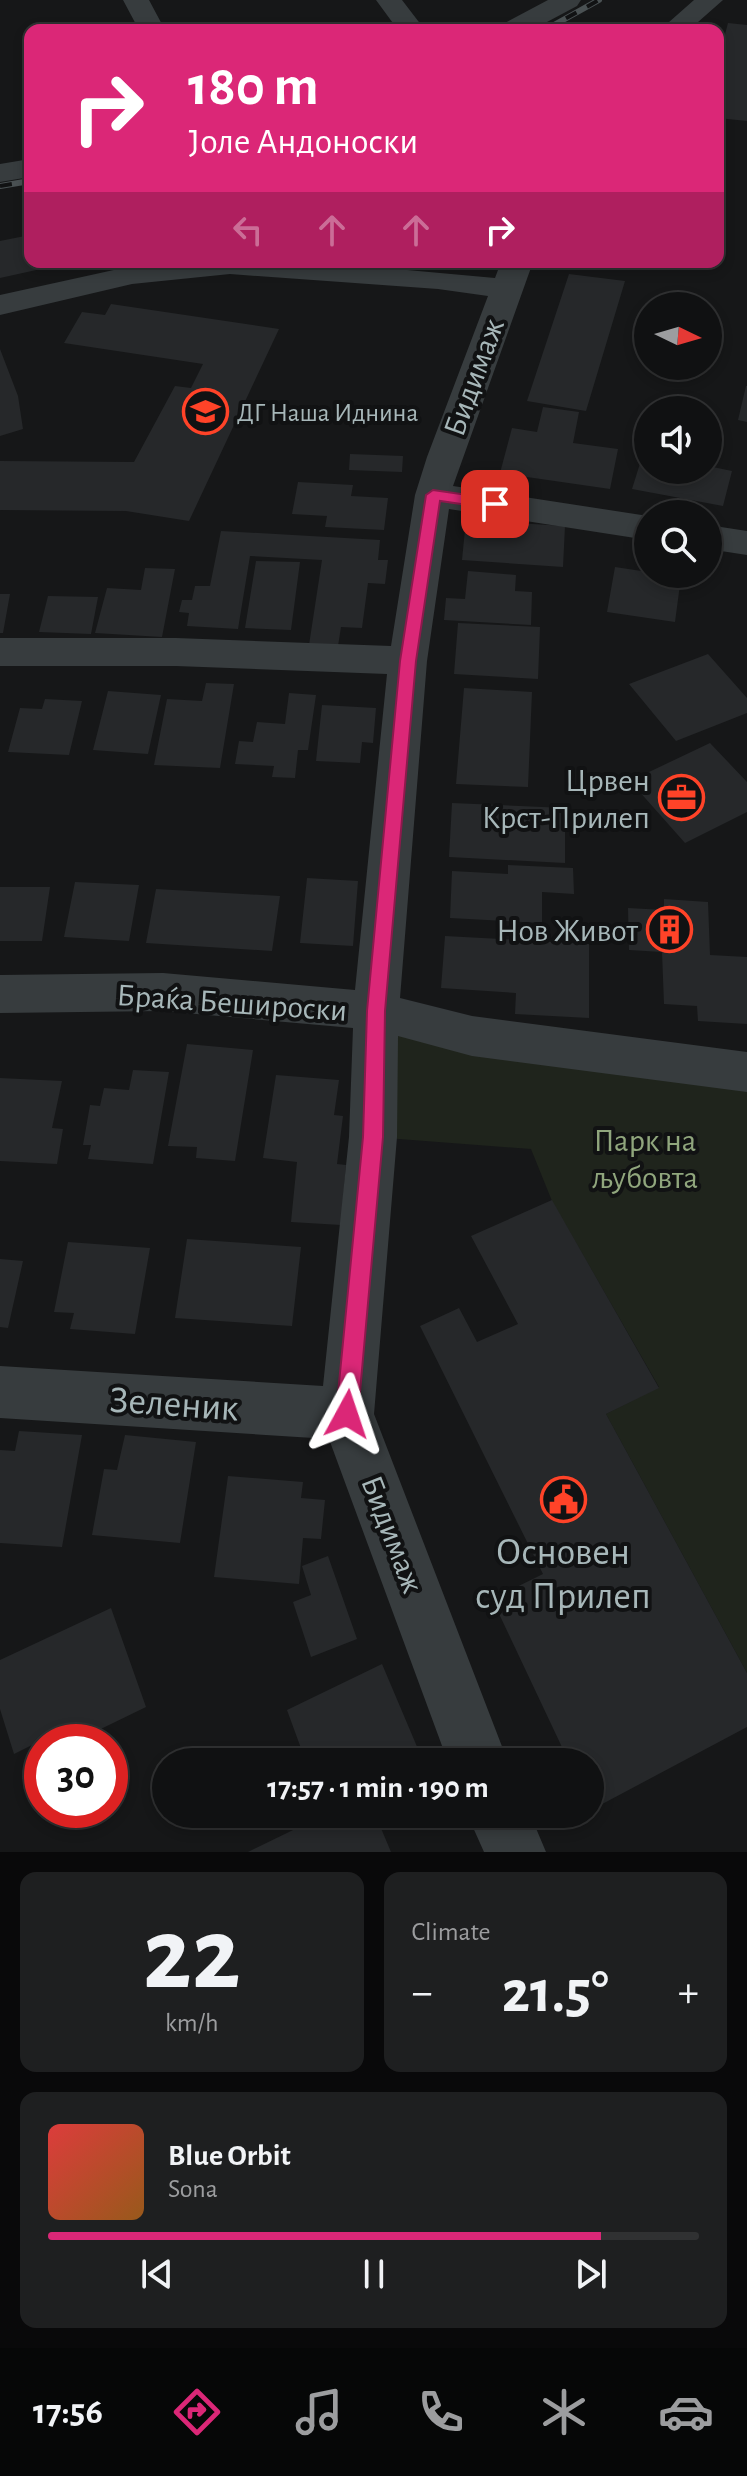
<!DOCTYPE html>
<meta charset="utf-8">
<style>
body{margin:0;font-family:"Alegreya Sans",sans-serif;background:#1e1f20;color:#f1f3f6;height:100vh;display:flex;flex-direction:column;font-size:30px;white-space:nowrap}
*{box-sizing:border-box;margin:0}
p{font-size:26px;color:#9c9d9f}
.icon{flex:none;width:44px;height:44px;fill:none;stroke:currentColor;stroke-width:2;stroke-linecap:round;stroke-linejoin:round}
.map{position:relative;height:1852px;overflow:hidden}
.panel{display:flex;flex-direction:column;gap:20px;padding:20px;background:#09090a;flex:1}
.panel>*{flex:none}
.guide{position:absolute;left:24px;top:24px;width:700px;height:244px;border-radius:16px;box-shadow:0 4px 12px #0003,0 0 0 2px #303132;background:#db2777;color:#fff;overflow:hidden}
.needle{width:52px;rotate:95deg}
.fabs{position:absolute;left:634px;top:292px;display:grid;gap:16px}
.fabs a{display:grid;place-items:center;width:88px;height:88px;border-radius:50%;background:#101112;box-shadow:0 4px 12px #0003,0 0 0 2px #303132;font-size:40px}
.speed{position:absolute;left:24px;top:1724px;display:flex;gap:16px;font-size:40px;font-weight:700;text-align:center}
.speed>*{display:grid;place-content:center;width:104px;height:104px;border-radius:50%;background:#101112;box-shadow:0 4px 12px #0003,0 0 0 2px #303132;line-height:1}
.speed .limit{border:12px solid #d22;background:#fff;color:#111}
.pin{position:absolute;display:grid;place-items:center;width:68px;height:68px;color:#fff;margin:-34px;border-radius:16px;box-shadow:0 4px 12px #0006}
.me{position:absolute;width:88px;margin:-44px;rotate:5deg;stroke-linejoin:round;filter:drop-shadow(0 0 6px #0008)}
.turn{display:flex;align-items:center;gap:28px;height:168px;padding:0 32px;font-size:36px}
.turn .icon{width:104px;height:104px;stroke-width:2.5}
.turn b{display:block;font-size:56px;line-height:68px}
.lanes{display:flex;align-items:center;height:76px;padding:0 32px;background:#0003;justify-content:center;gap:40px;direction:ltr}
.lanes .off{opacity:.35}
.big{font-size:60px;font-weight:700;line-height:1.1}
.panel .widget{flex:1;display:flex;flex-direction:column;justify-content:center;gap:12px;min-width:0;padding:0 28px;border-radius:16px;background:#1e1f20}
.panel .dial{align-items:center;gap:0}
.dial b{font-size:104px;line-height:1}
.song{display:flex;align-items:center;gap:24px}
.cover{width:96px;height:96px;border-radius:12px;background:linear-gradient(135deg,hsl(0 70% 55%),hsl(30 70% 35%))}
.played{height:8px;border-radius:4px;background:linear-gradient(90deg,#db2777 85%,#303132 85%)}
.keys{display:flex;justify-content:space-around;direction:ltr}
.heat{display:flex;justify-content:space-between;align-items:center;font-size:44px;direction:ltr}
.panel .tiles{flex:1;display:grid;gap:20px;grid-template-columns:1fr 1fr}
.widget:last-child{grid-column:span 2}
.trip{position:absolute;left:152px;top:1748px;width:452px;height:80px;border-radius:40px;background:#101112;box-shadow:0 4px 12px #0003,0 0 0 2px #303132;font-weight:700;line-height:80px;text-align:center}
.tabs{display:flex;height:128px;justify-content:space-around;align-items:center;background:#060707;color:#9c9d9f}
.tabs .icon{width:56px;height:56px}
.tabs .current{color:#db2777}
.tabs b{font-size:36px;color:#f1f3f6}
.map>svg:first-child{display:block}
</style>
<div class="map">
<svg width="747" height="1852" viewBox="0 0 747 1852">
<rect width="100%" height="100%" fill="#161718"/>
<path fill="#1f241c" d="M376,1011L747,1072V1673L606,1414L659,1387L552,1201L531,1149L373,1137Z"/>
<path fill="#26282a" d="M728,23L747,25V121L718,118V61Z
M30,235V262L68,263L0,278V241Z
M569,274L625,281L586,411L527,401Z
M111,304L279,329L189,521L126,511L0,510V461L134,462L175,386L191,388L203,364L64,343L82,312L105,315Z
M0,349L18,396L23,429L0,436Z
M746,386H747V422L738,420Z
M543,407L579,412L573,443L618,449L610,489L500,473L512,428L537,432Z
M350,454L403,456L402,472L349,470Z
M643,454L648,455V470H708V466L732,471L723,506L632,489Z
M298,482L353,485L351,496L388,498L384,530L325,527L327,516L292,514Z
M466,520L565,526L563,567L462,560Z
M221,531L380,540L378,560H388L385,584L368,583L362,628L341,627L338,646L309,645L322,560L250,556L238,629L187,626L189,613L179,612L182,600H192L195,586H210Z
M256,561L300,562L291,630L245,628Z
M615,567L681,577L675,622L607,612Z
M145,568L175,569L162,637L95,633L107,588L141,590Z
M468,571L516,575L515,591L532,592L531,625L444,620L446,598L465,599Z
M0,594H10L3,633H0Z
M48,596L98,597L91,634L39,632Z
M458,623L540,627L538,679L454,674Z
M708,654L747,698V713L676,741L629,684Z
M206,683L234,684L220,768L154,765L167,699L202,701Z
M464,688L532,692L528,787L456,784Z
M108,691L161,695L148,754L93,750Z
M289,693L316,695L308,750H298L295,778L272,777L274,766L235,764L239,741L253,742L257,722L285,724Z
M45,699L82,701L69,755L8,752L20,708L42,709Z
M322,705L376,708L373,743L362,742L360,763L316,761Z
M710,743L747,782V812L685,843L630,781Z
M452,803L565,808V863L449,857Z
M508,865L573,868L574,894L542,892V923L450,918L452,871L508,874Z
M307,878L358,881L353,946L300,943Z
M75,882L139,885L129,941L64,937Z
M0,887H50L42,941H0Z
M156,889L280,896L272,951L146,943Z
M664,899L708,902L710,955L747,957V1024L698,1021L697,1006L664,1004L662,952L629,950L628,908L664,910Z
M445,936L589,944V1018L515,1014L516,993L441,988Z
M187,1044L253,1050L235,1161L196,1158L197,1147L168,1146Z
M133,1070L169,1072L153,1164L88,1159L91,1145H83L90,1105L100,1106L104,1088L129,1090Z
M276,1075L339,1080L334,1115L343,1116L337,1164L346,1165L341,1225L291,1222L297,1162L263,1158Z
M0,1078L62,1081L52,1128L63,1129L57,1164L0,1161Z
M552,1200L659,1388L606,1414L747,1673V1727L591,1810L590,1762H569L492,1599L543,1574L420,1326L459,1308L477,1342L518,1324L471,1236Z
M187,1239L301,1247L292,1326L175,1318Z
M68,1242L150,1248L135,1334L70,1329L74,1313L54,1312Z
M0,1259L23,1261L8,1328L0,1327Z
M19,1431L82,1435L62,1547L0,1543V1450L15,1451Z
M125,1435L196,1442L180,1543L92,1535L104,1469L117,1470Z
M228,1476L303,1482L301,1498L325,1500L321,1539L303,1538L299,1584L214,1577Z
M328,1556L357,1639L311,1657L293,1602L311,1595L302,1566Z
M111,1608L146,1707L74,1742H54L52,1735L14,1754L0,1709V1660Z
M382,1664L418,1749L392,1762H306L287,1710Z
M326,1814H375L391,1852H248Z"/>
<g fill="none" stroke-linecap="round" stroke-linejoin="round">
<path fill="#373c3e" fill-rule="evenodd" d="M123,0H149L165,30H139Z
M376,0H402L425,30H398Z
M548,0H581L577,6L532,30H499L503,24Z
M694,0H723L689,30H660Z
M30,159V177L0,182V164Z
M167,262H319L495,278L501,262H533L453,486L648,516V540L449,509L427,661L400,998L472,1016L747,1052V1092L472,1056L398,1036L397,1137L374,1414L508,1762H448L329,1439L0,1418V1366L323,1386L349,1137L353,1028L163,1011L0,1013V975L163,973L355,990L387,674L176,666H0V638H176L391,646L415,495L427,457L488,296L438,289L230,274L132,284L0,315V295L132,266Z
M708,525L747,531V555L708,549Z
M467,1814H530L546,1852H484Z"/>
<defs>
<path id="rail" d="M545,30L599,0
M0,186L30,181"/>
</defs>
<use href="#rail" stroke="#4a5153" stroke-width="6"/>
<use href="#rail" stroke="#111213" stroke-width="4" stroke-dasharray="12" stroke-linecap="butt"/>
</g>
<path fill="#db2777" stroke="#8e194d" stroke-width="2" d="M433,490L495,499L502,504L495,509L440,501L416,661L385,1011L383,1137L358,1414L355,1421L347,1424L340,1421L336,1414L363,1137L367,1011L400,661L426,495Z"/>
<defs>
<symbol id="school-ring" viewBox="-11 -11 22 22"><circle r="9.5" fill="#111213" stroke="#ff4328" stroke-width="1.5"/><path d="M0-5L7-2L0 1L-7-2ZM-4 1L0 2.5L4 1V4Q0 6-4 4Z" fill="#ff4328"/></symbol>
<symbol id="office-ring" viewBox="-11 -11 22 22"><circle r="9.5" fill="#111213" stroke="#ff4328" stroke-width="1.5"/><path d="M-6-3h4V-5.5h4V-3h4V5H-6ZM-1-4.5V-3h2v-1.5ZM-6 0V1H6V0Z" fill="#ff4328"/></symbol>
<symbol id="building-ring" viewBox="-11 -11 22 22"><circle r="9.5" fill="#111213" stroke="#ff4328" stroke-width="1.5"/><path d="M-4-6H4V6H1V3H-1V6H-4ZM-2.5-4.3h1.7v1.8h-1.7ZM.8-4.3h1.7v1.8H.8ZM-2.5-1h1.7V.8h-1.7ZM.8-1h1.7V.8H.8Z" fill="#ff4328"/></symbol>
<symbol id="civic-ring" viewBox="-11 -11 22 22"><circle r="9.5" fill="#111213" stroke="#ff4328" stroke-width="1.5"/><path d="M-.6-6.5H3V-4.5H.6V-3L4-1V1h2V6H-6V1h2V-1L-.6-3ZM-1.2 2.5V6h2.4V2.5Z" fill="#ff4328"/></symbol>
</defs>
<g fill-rule="evenodd">
<use href="#school-ring" x="180" y="386" width="51" height="51"/>
<use href="#office-ring" x="656" y="772" width="51" height="51"/>
<use href="#building-ring" x="644" y="904" width="51" height="51"/>
<use href="#civic-ring" x="538" y="1474" width="51" height="51"/>
</g>
<g text-anchor="middle" stroke-width="8" stroke-linejoin="round" paint-order="stroke">
<g font-size="26" fill="#a7b7b9" stroke="#111213" text-anchor="start">
<text x="237" y="421">ДГ Наша Иднина</text>
</g>
<g font-size="32" fill="#a7b7b9" stroke="#111213">
<text transform="translate(473 377) rotate(-70)" y="11">Бидимаж</text>
<text transform="translate(232 1002) rotate(4)" y="11">Браќа Бешироски</text>
<text transform="translate(393 1534) rotate(69)" y="11">Бидимаж</text>
</g>
<g font-size="32" fill="#a7b7b9" stroke="#111213" text-anchor="end">
<text x="650" y="791">Црвен<tspan x="650" dy="37">Крст-Прилеп</tspan></text>
<text x="638" y="941">Нов Живот</text>
</g>
<g font-size="32" fill="#90a67d" stroke="#111213">
<text x="645" y="1151">Парк на<tspan x="645" dy="37">љубовта</tspan></text>
</g>
<g font-size="38" fill="#a7b7b9" stroke="#111213">
<text transform="translate(174 1403) rotate(4)" y="13">Зеленик</text>
</g>
<g font-size="38" fill="#a7b7b9" stroke="#111213">
<text x="563" y="1564">Основен<tspan x="563" dy="44">суд Прилеп</tspan></text>
</g>
</g>
</svg>
<div class="fabs">
<a><svg class="needle" viewBox="-14 -14 28 28"><path d="M0-13l5 13h-10z" fill="#e53935"/><path d="M0 13l5-13h-10z" fill="#9c9d9f"/></svg></a>
<a><svg class="icon" aria-label="sound" viewBox="0 0 24 24"><path d="M4 9h4l5-4v14l-5-4H4zM17 9q2 3 0 6"/></svg></a>
<a><svg class="icon" aria-label="search" viewBox="0 0 24 24"><circle cx="10" cy="10" r="6"/><path d="M15 15l6 6"/></svg></a>
</div>
<div class="speed"><div class="limit">30</div></div>
<div class="pin" style="left:495px;top:504px;background:#d93025"><svg class="icon" aria-label="arrive" viewBox="0 0 24 24"><path d="M6 21V4h12l-3 4 3 4H6"/></svg></div>
<svg class="me" style="left:347px;top:1414px" viewBox="-20 -20 40 40"><path d="M0-17L14 15 0 8-14 15z" fill="#db2777" stroke="#fff" stroke-width="4"/></svg>
<div class="trip">17:57 · 1 min · 190 m</div>
<div class="guide">
<div class="turn"><svg class="icon" aria-label="right" viewBox="0 0 24 24"><path d="M7 20v-9h11M14 6l5 5-5 5"/></svg><div><b>180 m</b>Јоле Андоноски</div></div>
<div class="lanes"><svg class="icon off" aria-label="left" viewBox="0 0 24 24"><path d="M17 20v-9H6M10 6l-5 5 5 5"/></svg><svg class="icon off" aria-label="ahead" viewBox="0 0 24 24"><path d="M12 20V5M6 11l6-6 6 6"/></svg><svg class="icon off" aria-label="ahead" viewBox="0 0 24 24"><path d="M12 20V5M6 11l6-6 6 6"/></svg><svg class="icon" aria-label="right" viewBox="0 0 24 24"><path d="M7 20v-9h11M14 6l5 5-5 5"/></svg></div>
</div>
</div>
<section class="panel">
<div class="tiles">
<div class="widget dial"><b>22</b><p>km/h</p></div>
<div class="widget"><p>Climate</p>
<div class="heat"><a>−</a><b class="big">21.5°</b><a>+</a></div>
</div>
<div class="widget">
<div class="song"><i class="cover"></i><div><b>Blue Orbit</b><p>Sona</p></div></div>
<div class="played"></div>
<div class="keys"><svg class="icon" aria-label="previous" viewBox="0 0 24 24"><path d="M18 5L8 12l10 7zM5 5v14"/></svg><svg class="icon" aria-label="pause" viewBox="0 0 24 24"><path d="M8 5v14M16 5v14"/></svg><svg class="icon" aria-label="next" viewBox="0 0 24 24"><path d="M6 5l10 7-10 7zM19 5v14"/></svg></div>
</div>
</div>
</section>
<nav class="tabs">
<b>17:56</b>
<svg class="icon current" aria-label="directions" viewBox="0 0 24 24"><path d="M12 3l9 9-9 9-9-9zM9 14v-3h6M13 9l2 2-2 2"/></svg>
<svg class="icon" aria-label="music" viewBox="0 0 24 24"><path d="M9 18V5l10-2v13"/><circle cx="6" cy="18" r="3"/><circle cx="16" cy="16" r="3"/></svg>
<svg class="icon" aria-label="phone" viewBox="0 0 24 24"><path d="M5 4h4l2 5-3 2q2 4 5 5l2-3 5 2v4C11 20 4 13 5 4z"/></svg>
<svg class="icon" aria-label="climate" viewBox="0 0 24 24"><path d="M12 3v18M4 7l16 10M4 17L20 7"/></svg>
<svg class="icon" aria-label="car" viewBox="0 0 24 24"><path d="M5 17H2v-5l4-1 3-4h7l3 4 3 1v5h-3M9 17h6M6 11h13"/><circle cx="7" cy="17" r="2"/><circle cx="17" cy="17" r="2"/></svg>
</nav>
